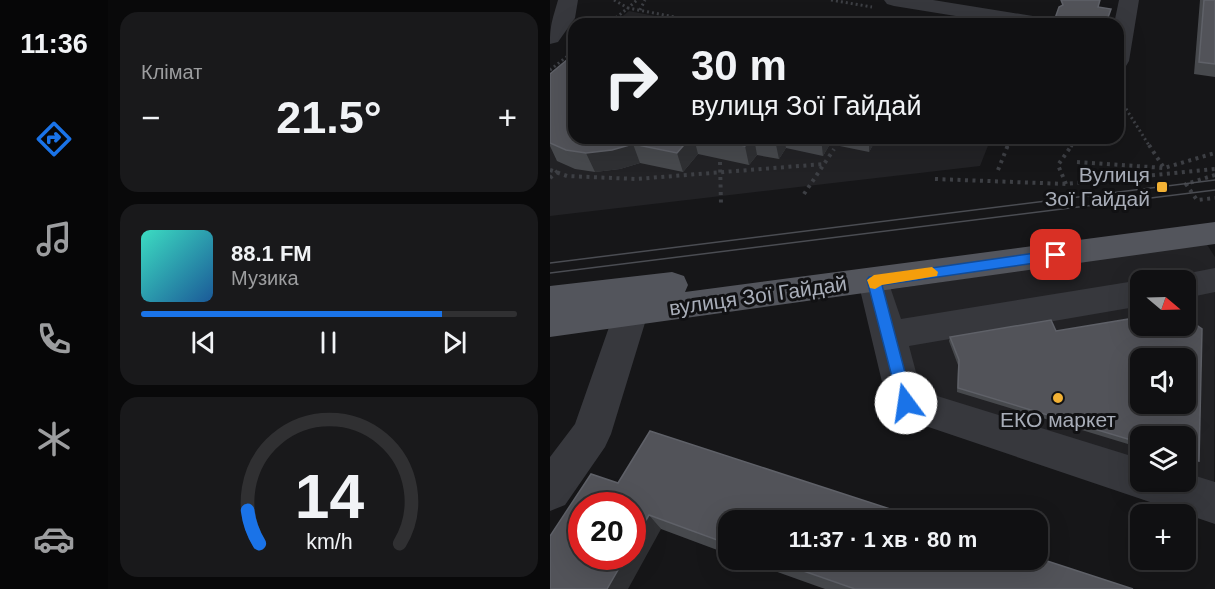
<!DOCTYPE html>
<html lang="uk">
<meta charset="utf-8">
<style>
body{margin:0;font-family:Helvetica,sans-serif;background:#19191b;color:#f1f3f6;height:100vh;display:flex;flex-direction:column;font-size:22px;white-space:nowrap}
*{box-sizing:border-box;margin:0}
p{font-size:20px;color:#9c9d9f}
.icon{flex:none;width:33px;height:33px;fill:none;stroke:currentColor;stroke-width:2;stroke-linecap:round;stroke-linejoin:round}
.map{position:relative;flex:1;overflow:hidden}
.drawer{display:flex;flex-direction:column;gap:12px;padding:12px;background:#09090a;width:442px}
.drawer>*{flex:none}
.top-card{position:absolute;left:18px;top:18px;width:556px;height:126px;border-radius:18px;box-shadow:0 6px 24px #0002,0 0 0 2px #303032;background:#101012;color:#f1f3f6;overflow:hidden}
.needle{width:39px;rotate:109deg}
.buttons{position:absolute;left:580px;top:270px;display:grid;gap:12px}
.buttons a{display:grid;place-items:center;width:66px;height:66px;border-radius:12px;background:#101012;box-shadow:0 6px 24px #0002,0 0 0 2px #303032;font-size:30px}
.speed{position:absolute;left:18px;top:492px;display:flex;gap:12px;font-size:30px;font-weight:700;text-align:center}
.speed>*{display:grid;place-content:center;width:78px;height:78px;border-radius:50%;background:#101012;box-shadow:0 6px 24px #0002,0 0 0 2px #303032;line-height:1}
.speed .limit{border:9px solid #d22;background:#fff;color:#111}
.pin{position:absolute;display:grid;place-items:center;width:51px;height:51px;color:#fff;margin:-26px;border-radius:12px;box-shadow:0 3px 9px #0006}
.me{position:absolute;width:66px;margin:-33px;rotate:346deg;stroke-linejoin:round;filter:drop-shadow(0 0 4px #0008)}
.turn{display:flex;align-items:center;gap:21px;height:126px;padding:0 24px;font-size:27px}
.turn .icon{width:78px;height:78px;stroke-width:2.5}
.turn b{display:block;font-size:42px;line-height:51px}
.big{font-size:45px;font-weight:800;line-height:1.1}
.drawer .tile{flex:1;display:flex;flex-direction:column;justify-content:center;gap:9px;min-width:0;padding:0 21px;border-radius:18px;background:#19191b}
.drawer .dial{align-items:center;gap:0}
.dial svg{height:156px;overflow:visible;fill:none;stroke:#303032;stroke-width:7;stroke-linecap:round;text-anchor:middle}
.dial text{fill:#f1f3f6;stroke:none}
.song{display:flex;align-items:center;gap:18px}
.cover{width:72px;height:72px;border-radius:9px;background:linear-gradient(135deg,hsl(170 70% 55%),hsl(210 70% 35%))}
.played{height:6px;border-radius:3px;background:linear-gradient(90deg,#1a73e8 80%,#303032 80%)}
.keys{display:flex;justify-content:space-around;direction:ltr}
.heat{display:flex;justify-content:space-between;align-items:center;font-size:33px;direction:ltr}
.trip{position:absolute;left:168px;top:510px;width:330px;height:60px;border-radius:18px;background:#101012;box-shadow:0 6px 24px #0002,0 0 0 2px #303032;font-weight:800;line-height:60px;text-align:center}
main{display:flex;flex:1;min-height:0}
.menu{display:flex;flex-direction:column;width:108px;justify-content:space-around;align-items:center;background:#060607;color:#9c9d9f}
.menu .icon{width:42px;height:42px}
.menu .active{color:#1a73e8}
.menu b{font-size:27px;color:#f1f3f6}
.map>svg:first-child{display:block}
</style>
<main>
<nav class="menu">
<b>11:36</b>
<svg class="icon active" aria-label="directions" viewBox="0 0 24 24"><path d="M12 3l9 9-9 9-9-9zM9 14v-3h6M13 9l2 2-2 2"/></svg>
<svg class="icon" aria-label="music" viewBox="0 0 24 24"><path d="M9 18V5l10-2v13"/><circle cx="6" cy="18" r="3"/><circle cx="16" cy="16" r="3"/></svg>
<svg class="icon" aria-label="phone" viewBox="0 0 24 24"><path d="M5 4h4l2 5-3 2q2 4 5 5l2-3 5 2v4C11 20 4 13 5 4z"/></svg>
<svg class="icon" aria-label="climate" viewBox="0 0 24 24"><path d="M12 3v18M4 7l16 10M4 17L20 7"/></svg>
<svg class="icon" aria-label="car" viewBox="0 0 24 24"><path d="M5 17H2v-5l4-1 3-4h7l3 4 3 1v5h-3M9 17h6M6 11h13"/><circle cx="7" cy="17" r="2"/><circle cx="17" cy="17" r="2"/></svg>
</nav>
<section class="drawer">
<div class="tile"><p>Клімат</p>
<div class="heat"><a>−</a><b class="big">21.5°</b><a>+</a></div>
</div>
<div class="tile">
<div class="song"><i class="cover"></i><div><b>88.1 FM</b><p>Музика</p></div></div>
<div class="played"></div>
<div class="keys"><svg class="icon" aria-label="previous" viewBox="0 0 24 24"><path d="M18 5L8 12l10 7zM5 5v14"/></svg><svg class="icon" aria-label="pause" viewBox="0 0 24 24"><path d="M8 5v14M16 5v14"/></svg><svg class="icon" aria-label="next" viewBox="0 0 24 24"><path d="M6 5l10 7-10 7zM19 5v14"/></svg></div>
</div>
<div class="tile dial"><svg viewBox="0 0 100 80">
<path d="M14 69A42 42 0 1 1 86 69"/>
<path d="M14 69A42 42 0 0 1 8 52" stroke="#1a73e8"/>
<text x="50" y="56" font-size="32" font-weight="700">14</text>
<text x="50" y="72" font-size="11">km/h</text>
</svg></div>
</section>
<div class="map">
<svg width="665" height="589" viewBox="0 0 665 589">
<rect width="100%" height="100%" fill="#161618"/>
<path fill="#222225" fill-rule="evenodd" d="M79,11L146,24H63Z
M0,74L24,138H441L430,166L0,216Z
M656,243L665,257L664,517L343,412L316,293ZM591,280H636V326H591ZM591,358H636V404H591ZM591,436H636V482H591Z"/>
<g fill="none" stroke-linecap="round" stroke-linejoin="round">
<path stroke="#3d3f44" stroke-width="3" stroke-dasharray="2 3" stroke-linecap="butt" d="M64,0L78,8L87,0
M281,0L322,7
M90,10L95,0
M58,24L78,8L161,24
M0,70L24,51
M568,96L600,147
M457,147L461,138
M521,147L527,138"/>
<path stroke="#3d3f44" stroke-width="4" stroke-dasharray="3 4.5" stroke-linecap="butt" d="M599,145L614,168
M170,162L171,204
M527,162L614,168L665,153
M0,170L17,176L86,179L274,164
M448,170L458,145
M665,175L636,184L647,200L665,198
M0,178L11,168
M385,179L516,184L665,169
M516,184L508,165L522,145
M254,194L284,149"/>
<path fill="#37383d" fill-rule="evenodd" d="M8,0H28L25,18L8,42L0,44C0,24 3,18 8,0Z
M334,0H383L495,18L503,19L506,24H455L344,6L337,4Z
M569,0H589L579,61L576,66L568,68V24H564Z
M665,268V292L636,298V280H622L624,276Z
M324,269L335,272L351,319L591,280H592L591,306L359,346L371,391L591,459V482H636V473L665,482V524L343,415L337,403L308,281L313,272Z
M81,300L93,303L98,313L61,434L55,447L15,505L0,511V457L25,424L64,313L69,303Z"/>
<path fill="#53555c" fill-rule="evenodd" d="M665,222V244L0,337V286L122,272L134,276L138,285L135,292Z"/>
<path stroke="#4a4c52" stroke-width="1.5" d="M0,263L665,180
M0,273L665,190"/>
</g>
<path fill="#47494d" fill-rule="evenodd" d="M650,0H665V77L644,74Z
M0,74L24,138H327L319,152L280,144L273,156L236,148L229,159L207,155L199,165L148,154L133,172L90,163L70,169L45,172L25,169L7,161L0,146Z
M591,317V326H636V318L652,329L649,461L646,465L636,462V436H591V448L407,392L408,365L399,341L400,337L501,320L506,331ZM591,358H636V404H591Z
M41,474L178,520V554L111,529Z
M194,560H488L583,589H275Z"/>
<path fill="#2f3033" d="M140,138H144L148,154L133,172L127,153Z
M201,138H204L207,155L199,165L195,146Z
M227,138H234L236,148L229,159L225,140Z
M271,138H279L280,144L273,156Z
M319,138H327L319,152Z
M83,144L90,163L70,169L45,172L36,153Z
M99,515L111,529L78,589H57L76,556H82V544Z"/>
<path fill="#525359" stroke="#5f6168" stroke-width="1.5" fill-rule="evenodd" d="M511,0H550L548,7L561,9L556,23H560L559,24H503L509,7L513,5Z
M654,0H665V64L649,62Z
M65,19L92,24H59Z
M24,54V138H140L127,153L83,144L62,150L36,153L16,150L0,143V74Z
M158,138H201L195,146Z
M215,138H227L225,140Z
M591,317V326H636V318L652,329L649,461L636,457V436H591V443L408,388L409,360L400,337L501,320L506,331ZM591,358H636V404H591Z
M100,431L374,520H178V544L99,515L82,544V506H32V556H76L57,589H0V536L41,474L68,483Z
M488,558L583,589H305L222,560H488Z"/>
<path fill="#1a73e8" stroke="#114b97" stroke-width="1.5" d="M506,250L512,255L506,260L332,285L363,403L361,408L356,410L350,408L317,280L319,277Z"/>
<path fill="#f59e0b" d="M382,267L388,272L387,276L332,285L325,289L320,288L317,280L324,275Z"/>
<g fill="#f2b134" stroke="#111113" stroke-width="2">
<rect x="606" y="181" width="12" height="12" rx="3"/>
<circle cx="508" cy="398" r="6"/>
</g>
<g text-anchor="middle" stroke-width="6" stroke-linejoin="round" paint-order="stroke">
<g font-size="21" fill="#a8adb8" stroke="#111113" text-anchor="end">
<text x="600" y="182">Вулиця<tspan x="600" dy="24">Зої Гайдай</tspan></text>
<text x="508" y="427" text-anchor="middle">ЕКО маркет</text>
</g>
<g font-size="21" fill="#a8adb8" stroke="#111113">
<text transform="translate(208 296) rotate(-8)" y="7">вулиця Зої Гайдай</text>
</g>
</g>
</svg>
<div class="buttons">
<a><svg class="needle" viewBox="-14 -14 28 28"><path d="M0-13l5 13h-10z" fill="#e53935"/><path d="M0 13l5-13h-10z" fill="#9c9d9f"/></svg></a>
<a><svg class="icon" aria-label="sound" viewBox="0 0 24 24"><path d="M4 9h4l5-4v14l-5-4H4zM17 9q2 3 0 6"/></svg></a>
<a><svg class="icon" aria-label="layers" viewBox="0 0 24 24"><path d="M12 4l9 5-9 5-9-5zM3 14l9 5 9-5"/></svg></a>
<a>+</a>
</div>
<div class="speed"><div class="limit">20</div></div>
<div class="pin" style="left:506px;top:255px;background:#d93025"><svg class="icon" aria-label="arrive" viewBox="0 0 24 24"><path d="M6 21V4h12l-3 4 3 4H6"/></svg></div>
<svg class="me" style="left:356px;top:403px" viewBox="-20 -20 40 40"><circle r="19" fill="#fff"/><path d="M0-13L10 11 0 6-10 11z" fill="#1a73e8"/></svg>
<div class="trip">11:37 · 1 хв · 80 m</div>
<div class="top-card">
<div class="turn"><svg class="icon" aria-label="right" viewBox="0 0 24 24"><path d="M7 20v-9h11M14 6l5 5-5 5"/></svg><div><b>30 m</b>вулиця Зої Гайдай</div></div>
</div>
</div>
</main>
